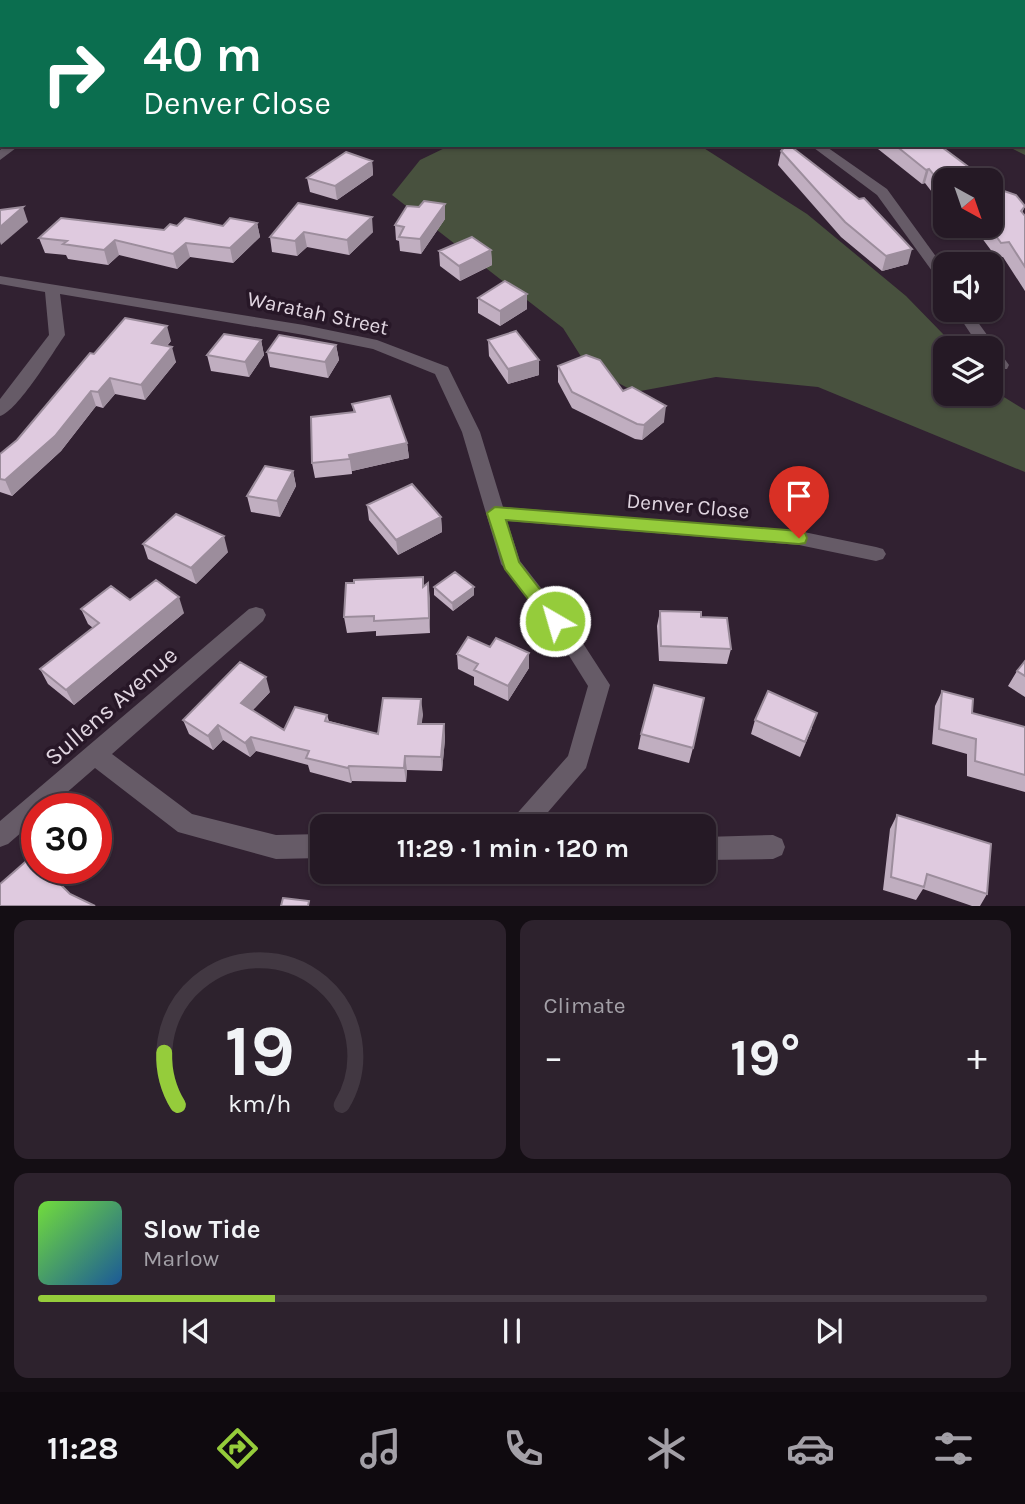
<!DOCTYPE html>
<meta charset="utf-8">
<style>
body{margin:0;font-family:Karla,sans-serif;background:#2d222d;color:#f1f3f6;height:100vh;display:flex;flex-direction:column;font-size:26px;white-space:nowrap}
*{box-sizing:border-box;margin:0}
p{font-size:23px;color:#a3a0a7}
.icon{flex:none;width:38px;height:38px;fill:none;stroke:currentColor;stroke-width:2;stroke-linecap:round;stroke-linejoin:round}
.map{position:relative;height:906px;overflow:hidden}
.side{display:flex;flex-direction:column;gap:14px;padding:14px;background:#140e14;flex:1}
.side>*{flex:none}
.hud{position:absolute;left:0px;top:0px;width:1026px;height:147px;box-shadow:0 2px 5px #0004,0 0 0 2px #423842;background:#0b6e4f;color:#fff;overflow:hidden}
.needle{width:46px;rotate:140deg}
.tools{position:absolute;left:933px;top:168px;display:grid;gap:14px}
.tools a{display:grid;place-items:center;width:70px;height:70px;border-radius:14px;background:#251925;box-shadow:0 2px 5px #0004,0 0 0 2px #423842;font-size:35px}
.speed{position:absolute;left:21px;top:793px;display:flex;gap:14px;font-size:35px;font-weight:700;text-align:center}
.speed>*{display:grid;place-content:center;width:91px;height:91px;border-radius:50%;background:#251925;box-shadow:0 2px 5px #0004,0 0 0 2px #423842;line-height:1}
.speed .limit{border:10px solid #d22;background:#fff;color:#111}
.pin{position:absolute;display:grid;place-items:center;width:60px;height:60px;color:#fff;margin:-72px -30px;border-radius:50% 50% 50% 0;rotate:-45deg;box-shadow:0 0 7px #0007}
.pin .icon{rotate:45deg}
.me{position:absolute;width:77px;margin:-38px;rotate:322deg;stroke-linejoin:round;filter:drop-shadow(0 0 5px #0008)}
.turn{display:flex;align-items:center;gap:24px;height:147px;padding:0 28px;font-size:32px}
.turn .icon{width:91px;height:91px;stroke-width:2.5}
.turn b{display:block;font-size:49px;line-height:60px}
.big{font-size:52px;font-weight:700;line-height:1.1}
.side .tile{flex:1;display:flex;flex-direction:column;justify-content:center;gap:10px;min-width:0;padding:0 24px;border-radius:14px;background:#2d222d}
.side .dial{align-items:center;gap:0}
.dial svg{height:182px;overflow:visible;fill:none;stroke:#423842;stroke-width:7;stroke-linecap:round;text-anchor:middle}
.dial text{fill:#f1f3f6;stroke:none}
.song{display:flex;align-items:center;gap:21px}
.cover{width:84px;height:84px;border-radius:10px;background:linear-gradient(135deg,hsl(100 70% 55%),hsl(210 70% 35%))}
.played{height:7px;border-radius:4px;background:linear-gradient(90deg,#95cc3b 25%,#423842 25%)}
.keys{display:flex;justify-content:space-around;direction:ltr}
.heat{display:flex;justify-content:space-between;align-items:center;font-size:38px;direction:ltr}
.side .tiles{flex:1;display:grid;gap:14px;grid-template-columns:1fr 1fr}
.tile:last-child{grid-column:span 2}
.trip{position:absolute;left:310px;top:814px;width:406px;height:70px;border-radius:14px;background:#251925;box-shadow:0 2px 5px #0004,0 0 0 2px #423842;font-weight:700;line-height:70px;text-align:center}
.menu{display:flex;height:112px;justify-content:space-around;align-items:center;background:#0f0a0f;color:#a3a0a7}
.menu .icon{width:49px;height:49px}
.menu .on{color:#95cc3b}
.menu b{font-size:32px;color:#f1f3f6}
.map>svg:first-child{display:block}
</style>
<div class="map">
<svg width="1025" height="906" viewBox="0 0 1025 906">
<rect width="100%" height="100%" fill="#312131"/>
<path fill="#48513e" d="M521,0H1025V155L1005,145H1024V2Z
M451,145H699L807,214L906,296L944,335L951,348H945V394H990L991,389L1025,410V472L818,387L716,377L635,392L587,366L563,328L392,195L420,160Z"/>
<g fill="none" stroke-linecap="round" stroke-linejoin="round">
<path fill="#665b67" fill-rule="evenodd" d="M188,0H199L187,2Z
M393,0H403L404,2H394Z
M6,145H20L0,160V150Z
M810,145H824L887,189L945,269V283L940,282L877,195Z
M0,276L304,325L377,340L448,367L480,432L503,507L799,531L876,547L883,549L886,554L883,559L876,561L799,545L507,521L520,561L577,634L610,685L586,768L536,826H509L513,818L568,756L588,686L563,646L501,564L462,432L435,374L373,349L304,335L60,294L65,335C53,352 18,411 0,416V399L49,335L45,292L0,284Z
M955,310H969L1009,365L1007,369H995L990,363V348H980Z
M256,607L263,609L266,615L263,621L112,754L192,814L276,835L322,834V858L276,859L178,832L95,768L49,808H37V819L8,844L0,847V821L249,609Z
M773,835L782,839L785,847L782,855L773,859L704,860V837Z"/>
</g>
<path fill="#c0aec0" d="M444,0H468V2H444Z
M74,145H96L89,149Z
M873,145H939L945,180V209L925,183L922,184Z
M781,151L908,264L882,271L841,237L778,165Z
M372,161L373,175L337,200L310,192L307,178Z
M998,189L1025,206L1022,213L1025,216V291L1003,257H996L973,226H990Z
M298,203L373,232L349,255L307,247L297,256L272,252L270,237Z
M445,219L421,254L400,251L399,241L396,240L395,225Z
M257,223L260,237L233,263L190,257L177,269L119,255L108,265L68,259L66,255L45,253L39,238L164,230L177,226H223Z
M491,250L492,265L460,281L440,266L439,251Z
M478,298L527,309L500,326L478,313Z
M261,340L264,355L249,377L211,371L207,355Z
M488,340L539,360V375L508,384L489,356Z
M171,341L167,346L176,362L145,400L115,394L103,408L96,406L61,451L12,496L0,492V454L17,440L94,354Z
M336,345L339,360L328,378L270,367L267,352Z
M558,366L623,391L664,422L642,440L635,439L572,408L558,382Z
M352,404L407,443L409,458L352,471V474L315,478L312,463L354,413Z
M293,471L296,486L280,517L251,512L247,496Z
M367,505L441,517L442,532L398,555L369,520Z
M143,544L228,552L196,584L148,559Z
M423,577L424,586L428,583L430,633L376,636V631L347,633L344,617Z
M434,587H474V595L453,611L434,595Z
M130,600L184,613L74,705L48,684L40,669L93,628L88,624L81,609Z
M660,611L701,617L731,649L727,664L659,661L657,626Z
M490,647L529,653V668L508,701L474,685V677L458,669L457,654Z
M1025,661V697L1008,686L1017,671Z
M942,691L972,713L1025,727V792L967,776V754L932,744L935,706Z
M270,692L253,710L284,730L327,715L329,721L378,734L423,714L421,724H444L445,739L442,771L407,770L406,782L352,781L351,783L310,772L308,765L256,751L250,757L223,740L213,750L189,734L183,720Z
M755,720L812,728L800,757L751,734Z
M641,734L693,748L689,763L638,749Z
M897,815L987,894L980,906H972L923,889L916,900L883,890L890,829Z"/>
<path fill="#9c8d9c" d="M5,0H29L26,2H2Z
M153,0H169V2H151Z
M274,0H290L288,2H272Z
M2,2V16L0,18V3Z
M2,100V122L0,124V102Z
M88,145H96L89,149Z
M372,161L373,175L337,200L335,186Z
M929,169L925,183L922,184L926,170Z
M445,204V219L421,254L420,239Z
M23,207L28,222L1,245L0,242V227Z
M372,217L373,232L349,255L347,240Z
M257,223L260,237L233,263L230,248Z
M304,232L307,247L297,256L295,241Z
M115,240L119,255L108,265L104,250Z
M186,243L190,257L177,269L173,254Z
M912,249L908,264L882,271L886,256Z
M491,250L492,265L460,281L459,266Z
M527,294V309L500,326V311Z
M167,326L171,341L157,358L152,343Z
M261,340L264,355L249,377L245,362Z
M336,345L339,360L328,378L325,362Z
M172,347L176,362L145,400L141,385Z
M539,360V375L508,384V369Z
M110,378L115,394L103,408L98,392Z
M91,391L96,406L61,451L12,496L5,480Z
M666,406L664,422L642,440L644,425Z
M407,443L409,458L352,471V474L349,455Z
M293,471L296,486L280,517L277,501Z
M441,517L442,532L398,555L396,540Z
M224,536L228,552L196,584L191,568Z
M428,583L430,598V633L429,618Z
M474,587V595L453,611L452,603Z
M179,597L184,613L74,705L66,690Z
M529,653V668L508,701V686Z
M266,677L270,692L245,718L241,703Z
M421,699L423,714L420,738L418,724Z
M444,724L445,739L442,771L441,757Z
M218,725L223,740L213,750L208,736Z
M251,737L256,751L250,757L245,743Z
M405,756L407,770L406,782L404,768Z
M349,766L352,781L351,783L348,768Z"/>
<path fill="#dfcadf" stroke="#9c8d9c" stroke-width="2" d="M86,0H153L151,2H83Z
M222,0H274L272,2H220Z
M296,0H358L359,2H296Z
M2,76V100L0,102V77Z
M786,145H789L859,199L864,198L912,249L886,256L845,222L781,151Z
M895,145H939L986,180H945V189L929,169L926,170Z
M346,152L372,161L335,186L307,178Z
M990,184L998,189L1016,195L1025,206L1021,211L1025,216V267L1009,242L1001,243L989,226H990Z
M424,201L445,204L420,239L399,237L404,227L395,225L407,206L419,207Z
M298,203L372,217L347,240L304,232L295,241L270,237Z
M23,207L0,227V210Z
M61,218L164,230L170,224L177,226L185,218L223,226L230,218L257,223L230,248L186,243L173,254L115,240L104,250L63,244L67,241L39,238Z
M472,237L491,250L459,266L439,251Z
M505,281L527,294L500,311L478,298Z
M125,318L167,326L152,343L172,347L141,385L110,378L98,392L91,391L55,436L5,480L0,479V454L17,440L90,353L94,354Z
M516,331L539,360L508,369L488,340Z
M224,334L261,340L245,362L207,355Z
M279,335L336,345L325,362L267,352Z
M586,355L600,360L623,391L632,387L666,406L644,425L637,424L572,392L558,366Z
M390,396L407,443L349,455L350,459L312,463L311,417L355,412L352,404Z
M265,466L293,471L277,501L247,496Z
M412,484L441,517L396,540L367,505Z
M176,514L224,536L191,568L143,544Z
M455,572L474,587L452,603L434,587Z
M423,577V587L428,583L429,618L374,621V616L344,617L346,583H354V580Z
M156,580L179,597L66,690L40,669L99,623L81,609L111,586L130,600Z
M660,611L701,612V617L727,618L731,649L661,646Z
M468,637L490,647L496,638L529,653L508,686L474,670L478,664L457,654Z
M1025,661V676L1017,671Z
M240,662L266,677L241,703L284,730L295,707L327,715L325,721L378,734L383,698L421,699L418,724H444L441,757L405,756L404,768L349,766L348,768L306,758L309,751L251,737L245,743L218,725L208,736L183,720Z
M654,685L704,698L693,748L641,734Z
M768,691L817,713L805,742L755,720Z
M942,691L973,699L972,713L1025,727V775L975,761L976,739L939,729Z
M897,815L991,844L987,894L927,874L924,887L891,877Z
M32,856L37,860V868H44L70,894L95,906H0V884Z
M283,898L309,901L308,906H281Z"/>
<path fill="#95cc3b" stroke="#618526" stroke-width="2" d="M495,507L799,531L805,533L807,538L805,543L799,544L506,520L519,562L564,621L562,626L555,629L549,626L505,569L487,513Z"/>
<g text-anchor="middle" stroke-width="7" stroke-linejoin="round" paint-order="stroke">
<g font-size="21" fill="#e1d6e1" stroke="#271727">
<text transform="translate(318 313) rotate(12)" y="7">Waratah Street</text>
<text transform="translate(688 506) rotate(5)" y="7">Denver Close</text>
</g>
<g font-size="24" fill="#e1d6e1" stroke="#271727">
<text transform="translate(111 706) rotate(-41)" y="8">Sullens Avenue</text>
</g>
</g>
</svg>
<div class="tools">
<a><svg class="needle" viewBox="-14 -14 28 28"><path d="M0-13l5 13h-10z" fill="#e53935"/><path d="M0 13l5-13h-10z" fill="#a3a0a7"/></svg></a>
<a><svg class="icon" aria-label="sound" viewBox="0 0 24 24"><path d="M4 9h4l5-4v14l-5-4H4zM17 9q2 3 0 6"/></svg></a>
<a><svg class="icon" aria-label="layers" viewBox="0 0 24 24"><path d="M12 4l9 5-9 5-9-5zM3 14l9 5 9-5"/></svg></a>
</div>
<div class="speed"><div class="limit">30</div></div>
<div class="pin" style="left:799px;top:538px;background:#d93025"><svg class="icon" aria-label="arrive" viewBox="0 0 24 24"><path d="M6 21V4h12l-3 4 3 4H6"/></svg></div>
<svg class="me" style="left:555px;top:621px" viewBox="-20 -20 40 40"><circle r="17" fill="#95cc3b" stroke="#fff" stroke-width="3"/><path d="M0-11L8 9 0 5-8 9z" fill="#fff"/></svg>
<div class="trip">11:29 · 1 min · 120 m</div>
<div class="hud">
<div class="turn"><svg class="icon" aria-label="right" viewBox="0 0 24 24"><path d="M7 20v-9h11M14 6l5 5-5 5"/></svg><div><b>40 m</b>Denver Close</div></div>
</div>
</div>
<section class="side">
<div class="tiles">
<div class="tile dial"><svg viewBox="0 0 100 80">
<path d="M14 69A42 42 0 1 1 86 69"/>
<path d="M14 69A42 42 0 0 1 8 46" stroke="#95cc3b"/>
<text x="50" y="56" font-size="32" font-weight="700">19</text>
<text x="50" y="72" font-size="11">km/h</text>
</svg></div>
<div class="tile"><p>Climate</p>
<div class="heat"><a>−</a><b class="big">19°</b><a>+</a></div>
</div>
<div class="tile">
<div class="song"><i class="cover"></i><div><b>Slow Tide</b><p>Marlow</p></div></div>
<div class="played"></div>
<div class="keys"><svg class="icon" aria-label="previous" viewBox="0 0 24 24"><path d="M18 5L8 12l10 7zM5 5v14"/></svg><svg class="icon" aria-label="pause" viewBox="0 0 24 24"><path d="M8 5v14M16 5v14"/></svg><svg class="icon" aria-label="next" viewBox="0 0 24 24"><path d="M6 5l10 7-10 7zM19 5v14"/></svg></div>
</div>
</div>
</section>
<nav class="menu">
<b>11:28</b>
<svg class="icon on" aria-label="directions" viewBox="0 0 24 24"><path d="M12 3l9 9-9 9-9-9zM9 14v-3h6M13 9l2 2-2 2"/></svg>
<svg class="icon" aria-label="music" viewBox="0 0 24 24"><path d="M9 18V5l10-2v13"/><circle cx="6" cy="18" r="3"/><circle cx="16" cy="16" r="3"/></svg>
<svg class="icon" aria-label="phone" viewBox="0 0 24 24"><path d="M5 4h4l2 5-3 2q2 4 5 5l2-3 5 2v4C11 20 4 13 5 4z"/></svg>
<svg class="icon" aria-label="climate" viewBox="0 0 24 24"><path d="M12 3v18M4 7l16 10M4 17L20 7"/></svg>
<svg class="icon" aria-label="car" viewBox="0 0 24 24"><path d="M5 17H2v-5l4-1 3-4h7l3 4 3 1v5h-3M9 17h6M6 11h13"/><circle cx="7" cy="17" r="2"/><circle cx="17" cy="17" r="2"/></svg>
<svg class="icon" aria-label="filters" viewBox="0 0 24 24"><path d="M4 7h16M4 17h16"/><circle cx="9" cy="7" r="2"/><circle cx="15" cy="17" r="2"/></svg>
</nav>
